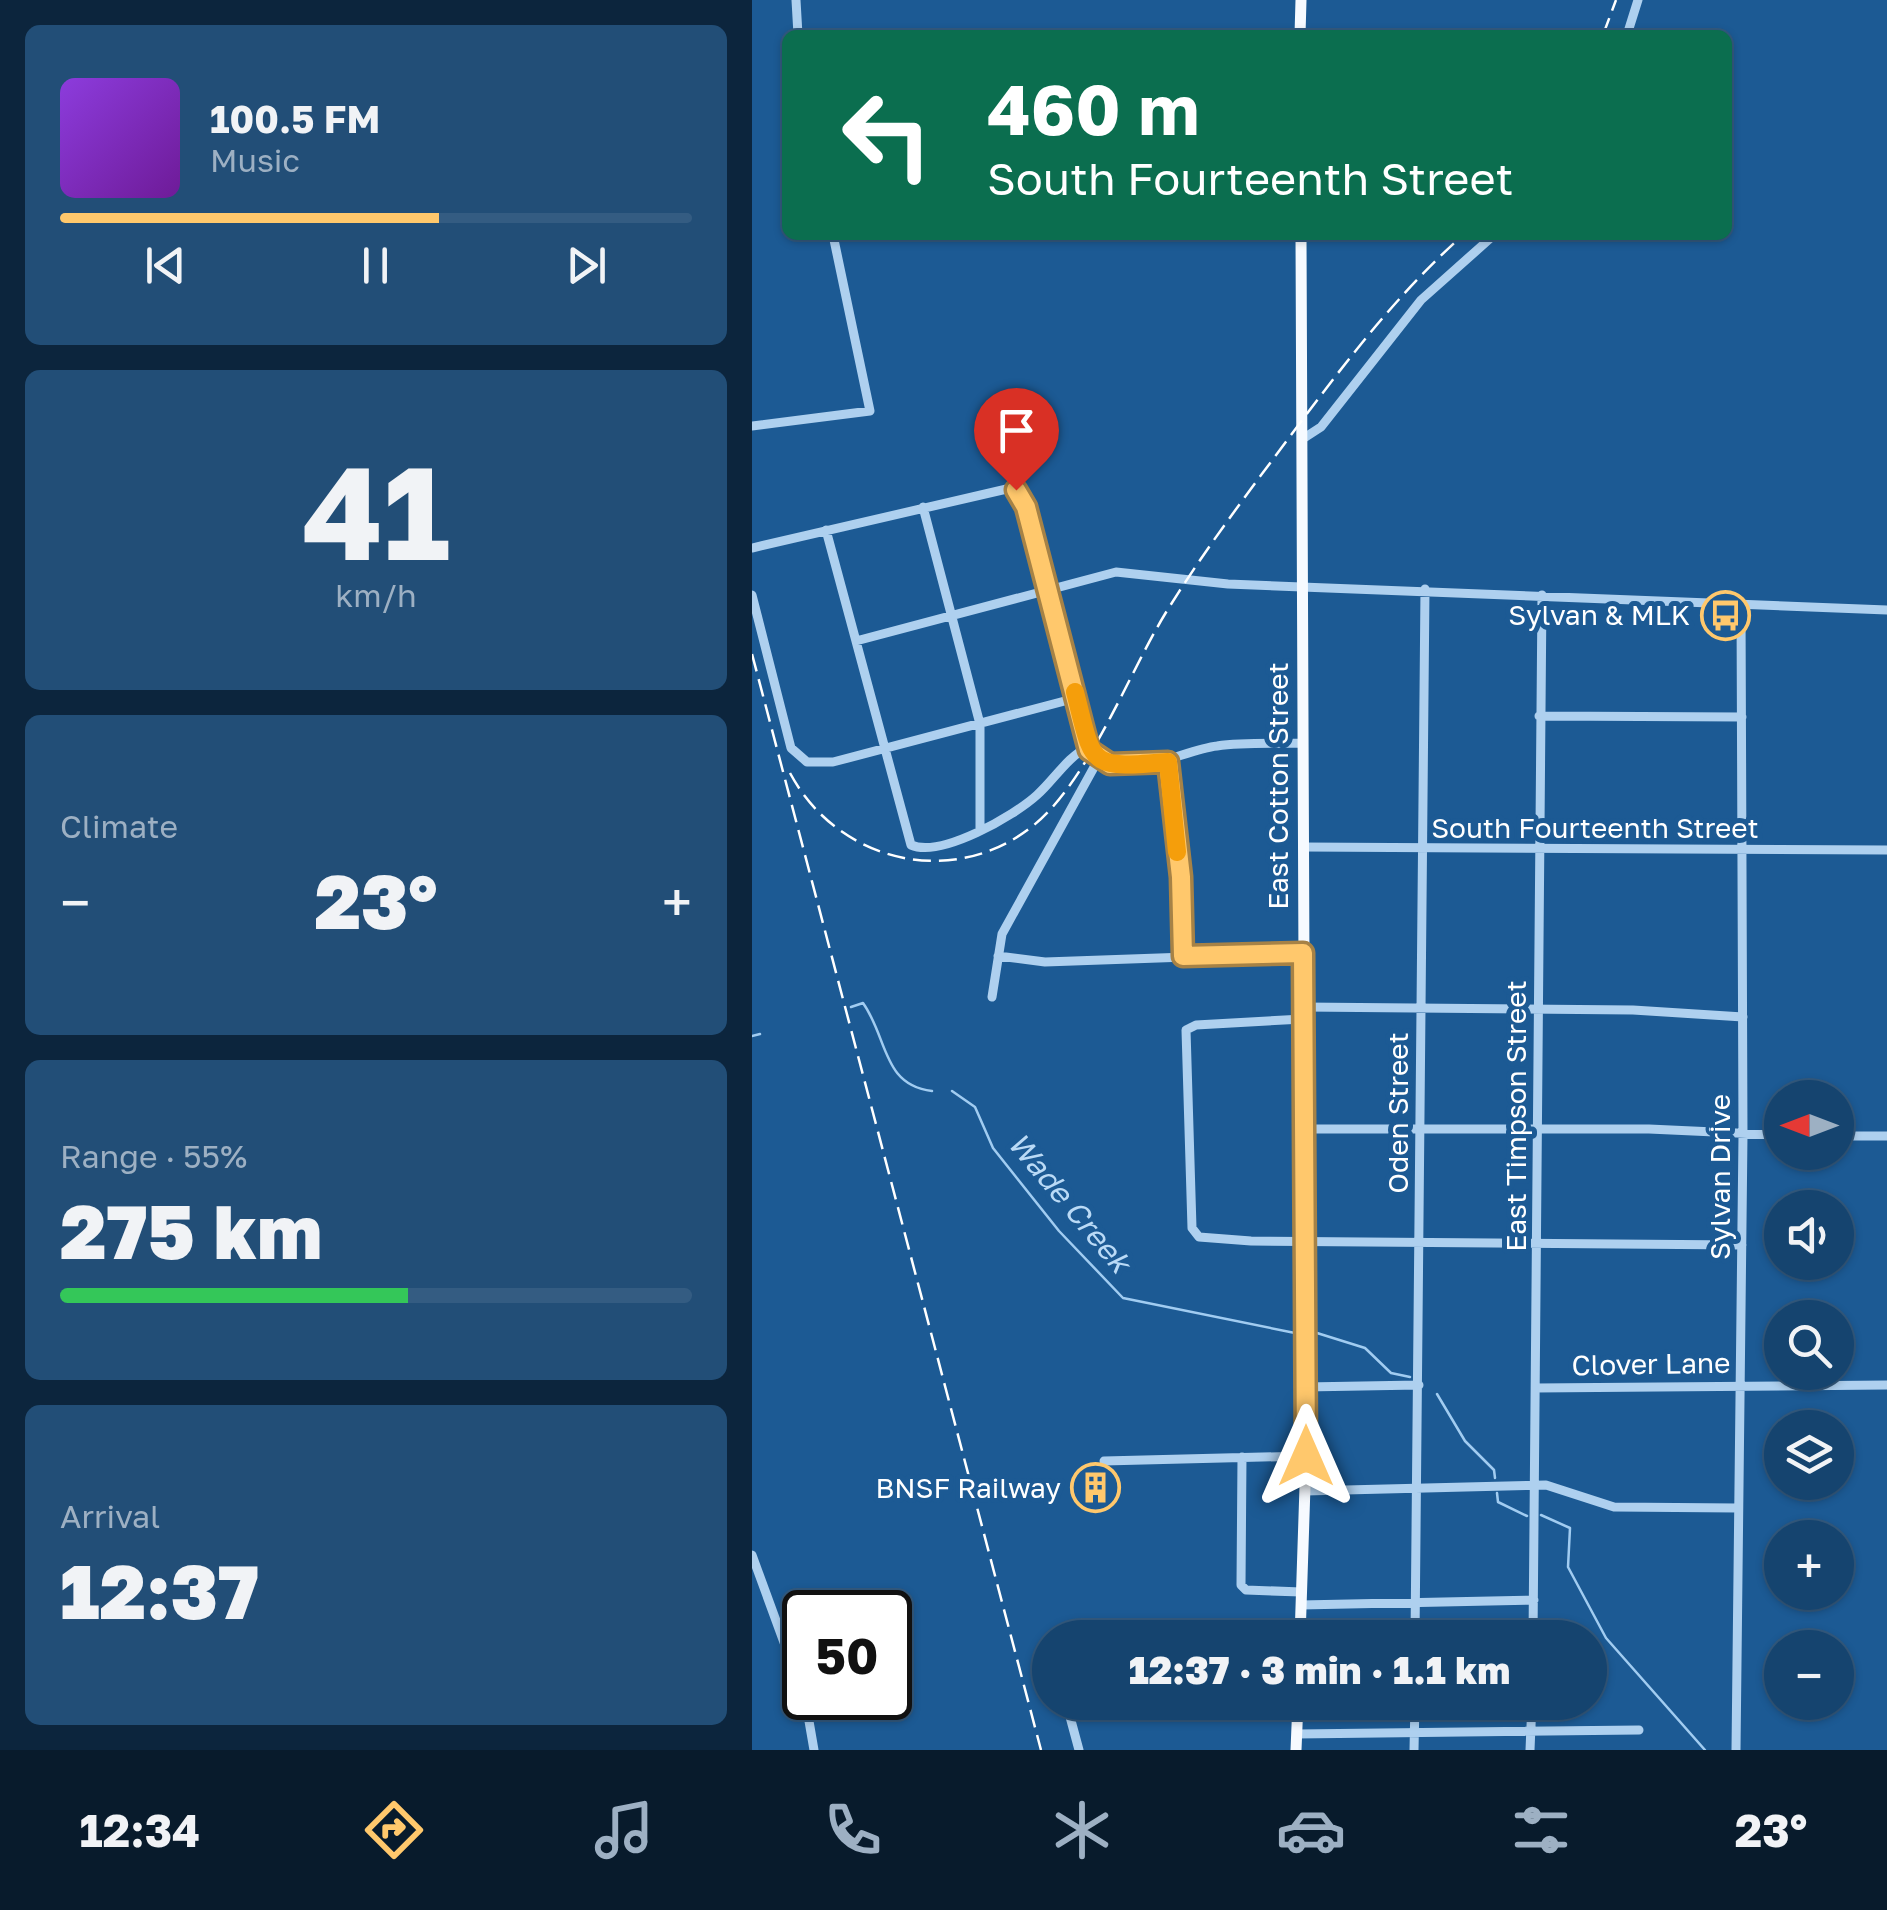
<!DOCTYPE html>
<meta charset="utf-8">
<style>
body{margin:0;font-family:"Golos Text",sans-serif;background:#224e77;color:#f1f3f6;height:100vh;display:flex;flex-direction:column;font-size:38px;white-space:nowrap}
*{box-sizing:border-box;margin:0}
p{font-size:32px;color:#9db0c3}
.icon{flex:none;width:55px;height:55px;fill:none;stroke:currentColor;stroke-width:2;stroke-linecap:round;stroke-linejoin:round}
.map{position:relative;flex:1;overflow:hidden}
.sheet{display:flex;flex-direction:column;gap:25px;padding:25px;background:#0c253d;width:752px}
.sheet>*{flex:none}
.banner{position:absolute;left:30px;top:30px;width:950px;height:210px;border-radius:15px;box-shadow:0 2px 8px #0004,0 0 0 2px #345c82;background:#0b6e4f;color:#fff;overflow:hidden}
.needle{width:65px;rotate:270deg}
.controls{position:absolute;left:1012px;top:1080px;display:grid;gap:20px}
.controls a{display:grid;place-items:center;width:90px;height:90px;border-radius:50%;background:#15446f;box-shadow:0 2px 8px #0004,0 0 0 2px #345c82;font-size:50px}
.speed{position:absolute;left:30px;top:1590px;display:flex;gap:20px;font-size:50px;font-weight:700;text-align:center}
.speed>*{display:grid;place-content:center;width:130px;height:130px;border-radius:50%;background:#15446f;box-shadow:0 2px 8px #0004,0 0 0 2px #345c82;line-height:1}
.speed .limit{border:5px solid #111;border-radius:15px;background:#fff;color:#111}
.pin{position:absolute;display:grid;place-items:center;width:85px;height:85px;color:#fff;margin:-102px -42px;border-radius:50% 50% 50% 0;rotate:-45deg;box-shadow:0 0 10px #0007}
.pin .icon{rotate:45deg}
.me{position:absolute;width:110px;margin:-55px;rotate:0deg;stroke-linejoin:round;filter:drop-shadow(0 0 8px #0008)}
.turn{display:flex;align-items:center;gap:35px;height:210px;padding:0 40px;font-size:45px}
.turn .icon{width:130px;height:130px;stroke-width:2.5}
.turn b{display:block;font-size:70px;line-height:85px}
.big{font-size:75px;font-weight:800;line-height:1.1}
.sheet .tile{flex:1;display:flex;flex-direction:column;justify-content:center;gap:15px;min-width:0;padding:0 35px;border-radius:15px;background:#224e77}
.sheet .dial{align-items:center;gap:0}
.dial b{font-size:130px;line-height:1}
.song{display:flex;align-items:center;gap:30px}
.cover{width:120px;height:120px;border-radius:15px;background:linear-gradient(135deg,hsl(270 70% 55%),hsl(280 70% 35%))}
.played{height:10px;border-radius:5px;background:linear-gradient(90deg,#ffc86c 60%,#345c82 60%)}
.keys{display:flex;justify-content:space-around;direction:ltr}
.heat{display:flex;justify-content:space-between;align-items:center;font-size:55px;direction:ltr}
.charge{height:15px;border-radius:8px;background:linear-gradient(90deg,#34c759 55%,#345c82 0)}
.trip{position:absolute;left:280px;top:1620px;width:575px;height:100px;border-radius:50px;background:#15446f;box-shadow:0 2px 8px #0004,0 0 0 2px #345c82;font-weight:800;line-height:100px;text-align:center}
.dock{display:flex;height:160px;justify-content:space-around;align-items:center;background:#081b2c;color:#9db0c3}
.dock .icon{width:70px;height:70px}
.dock .current{color:#ffc86c}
.dock b{font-size:45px;color:#f1f3f6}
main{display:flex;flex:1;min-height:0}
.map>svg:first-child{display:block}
</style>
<main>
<section class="sheet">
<div class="tile">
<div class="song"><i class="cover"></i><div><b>100.5 FM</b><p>Music</p></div></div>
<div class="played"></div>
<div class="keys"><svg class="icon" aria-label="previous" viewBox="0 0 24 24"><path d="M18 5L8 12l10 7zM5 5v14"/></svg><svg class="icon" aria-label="pause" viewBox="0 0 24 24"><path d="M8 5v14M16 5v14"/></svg><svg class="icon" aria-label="next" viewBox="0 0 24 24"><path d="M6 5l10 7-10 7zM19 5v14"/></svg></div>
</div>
<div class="tile dial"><b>41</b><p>km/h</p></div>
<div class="tile"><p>Climate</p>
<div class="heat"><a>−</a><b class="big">23°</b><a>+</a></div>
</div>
<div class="tile"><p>Range · 55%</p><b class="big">275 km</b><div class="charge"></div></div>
<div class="tile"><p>Arrival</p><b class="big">12:37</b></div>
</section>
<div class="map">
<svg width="1135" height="1750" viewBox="0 0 1135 1750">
<rect width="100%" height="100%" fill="#1c5a94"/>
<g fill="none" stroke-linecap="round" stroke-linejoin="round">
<path stroke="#a1ccf1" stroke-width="2.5" d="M99,1007L111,1003C136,1038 130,1085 180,1091
M0,1036L8,1034
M200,1091L223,1107L241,1148L307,1231L371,1298L543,1333
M565,1333L613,1348L639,1373L658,1377
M685,1394L713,1441L742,1470L743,1478
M745,1493L746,1502L775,1516
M789,1515L818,1528L816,1567L854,1638L953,1750"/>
<path stroke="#aed0ef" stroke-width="9" d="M44,0L46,35
M875,35L886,0
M0,426L118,411L81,235
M552,438L569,427L669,300L742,235
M171,507L228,724V830
M74,530L159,845C189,858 262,816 285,795C302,780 315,757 336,747
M0,548L259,488L274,507L336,747C364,791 428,750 465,746C493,742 523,744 551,743
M0,595L39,748L55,762H81L324,698
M104,641L364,572L476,584L1135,610
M787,716L990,717
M416,762L429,877L431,955
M551,847L1135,850
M246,956L293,962L551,953
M240,997L250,934L346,760
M551,1007L881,1010L991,1017
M551,1019L444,1025L434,1030L440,1228L447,1237L499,1241L990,1245
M552,1129H897L1030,1135
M1085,1136H1135
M553,1387L667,1385
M784,1388L1135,1385
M490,1457L489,1585L494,1590L549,1592
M352,1461L554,1456
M553,1491L794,1485L862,1507L985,1508
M0,1555L52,1697
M549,1605L782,1600
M663,1638L673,589
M781,1638L790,595
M53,1698L62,1750
M314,1702L327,1750
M545,1734L887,1730
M662,1750L663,1702
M778,1750L780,1702
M984,1750L991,1135L989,605"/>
<path stroke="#f6faff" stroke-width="11" d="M548,35L549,0
M548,1638L554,1456L549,235
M544,1750L546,1702"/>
<path stroke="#fff" stroke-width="2.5" stroke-dasharray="18 8" stroke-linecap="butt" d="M851,35L864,0
M0,654L289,1750
M38,773C86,863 202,890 282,825C336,781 376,675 413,614C451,552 495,494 539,435C593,363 644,295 711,235"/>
</g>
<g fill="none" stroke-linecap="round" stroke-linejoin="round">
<defs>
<path id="route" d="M264,490L274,507L337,750L358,764L416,762L429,877L431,956L551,953L554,1456"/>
</defs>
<use href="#route" stroke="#a68246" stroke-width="25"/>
<use href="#route" stroke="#ffc86c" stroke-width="18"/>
<path stroke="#f59e0b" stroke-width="18" d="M323,692C342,766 335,769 416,762L425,852"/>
</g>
<defs>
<symbol id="bus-ring" viewBox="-11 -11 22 22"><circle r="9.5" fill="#1c5a94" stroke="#ffc86c" stroke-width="1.5"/><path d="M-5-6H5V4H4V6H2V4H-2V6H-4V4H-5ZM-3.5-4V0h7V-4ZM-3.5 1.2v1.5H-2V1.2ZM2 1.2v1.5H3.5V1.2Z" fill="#ffc86c"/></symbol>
<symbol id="building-ring" viewBox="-11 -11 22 22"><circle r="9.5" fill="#1c5a94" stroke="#ffc86c" stroke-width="1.5"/><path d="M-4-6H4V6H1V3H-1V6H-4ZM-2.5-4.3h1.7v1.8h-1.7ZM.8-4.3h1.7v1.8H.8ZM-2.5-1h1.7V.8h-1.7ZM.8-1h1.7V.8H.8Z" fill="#ffc86c"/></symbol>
</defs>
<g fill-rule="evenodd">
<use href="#bus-ring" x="946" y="588" width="55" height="55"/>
<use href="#building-ring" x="316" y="1460" width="55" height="55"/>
</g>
<g text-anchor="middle" stroke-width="10" stroke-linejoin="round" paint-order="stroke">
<g font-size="28" fill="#fff" stroke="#1c5a94" text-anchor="end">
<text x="938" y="625">Sylvan &amp; MLK</text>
<text x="309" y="1498">BNSF Railway</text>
</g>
<g font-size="28" fill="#fff" stroke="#1c5a94">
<text transform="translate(526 786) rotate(-90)" y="10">East Cotton Street</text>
<text x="843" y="838">South Fourteenth Street</text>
<text transform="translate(646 1113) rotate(-90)" y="10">Oden Street</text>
<text transform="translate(764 1116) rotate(-90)" y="10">East Timpson Street</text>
<text transform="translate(968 1177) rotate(-90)" y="10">Sylvan Drive</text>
<text transform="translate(899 1364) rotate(-1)" y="10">Clover Lane</text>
</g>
<g font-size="30" font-style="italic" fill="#badaf6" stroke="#1c5a94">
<text transform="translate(317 1203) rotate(50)" y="10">Wade Creek</text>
</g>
</g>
</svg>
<div class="controls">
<a><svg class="needle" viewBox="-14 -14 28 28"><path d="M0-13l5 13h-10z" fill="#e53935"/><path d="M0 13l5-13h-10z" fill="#9db0c3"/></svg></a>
<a><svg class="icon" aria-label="sound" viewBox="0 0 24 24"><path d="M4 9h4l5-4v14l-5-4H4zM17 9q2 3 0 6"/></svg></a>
<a><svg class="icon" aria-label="search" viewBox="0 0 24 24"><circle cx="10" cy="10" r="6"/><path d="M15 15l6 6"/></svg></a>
<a><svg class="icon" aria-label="layers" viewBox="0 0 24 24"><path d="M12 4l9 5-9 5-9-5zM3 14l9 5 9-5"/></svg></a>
<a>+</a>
<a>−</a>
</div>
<div class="speed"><div class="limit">50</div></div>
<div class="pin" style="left:264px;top:490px;background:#d93025"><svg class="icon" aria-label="arrive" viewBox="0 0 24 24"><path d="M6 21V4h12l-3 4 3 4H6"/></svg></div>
<svg class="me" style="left:554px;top:1456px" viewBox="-20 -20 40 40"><path d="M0-17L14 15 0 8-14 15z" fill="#ffc86c" stroke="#fff" stroke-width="4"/></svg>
<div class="trip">12:37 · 3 min · 1.1 km</div>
<div class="banner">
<div class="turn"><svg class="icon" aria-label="left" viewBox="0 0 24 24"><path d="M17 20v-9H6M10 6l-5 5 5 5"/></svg><div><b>460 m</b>South Fourteenth Street</div></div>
</div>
</div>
</main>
<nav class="dock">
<b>12:34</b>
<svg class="icon current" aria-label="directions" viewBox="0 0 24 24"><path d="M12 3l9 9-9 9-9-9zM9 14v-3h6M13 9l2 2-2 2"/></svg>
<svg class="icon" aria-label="music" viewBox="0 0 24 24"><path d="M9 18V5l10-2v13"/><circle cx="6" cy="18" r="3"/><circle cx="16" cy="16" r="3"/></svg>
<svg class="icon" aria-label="phone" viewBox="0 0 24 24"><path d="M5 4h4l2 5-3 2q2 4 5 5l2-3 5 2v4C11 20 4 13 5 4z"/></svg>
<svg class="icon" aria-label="climate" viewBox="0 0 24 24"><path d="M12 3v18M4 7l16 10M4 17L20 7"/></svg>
<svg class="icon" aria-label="car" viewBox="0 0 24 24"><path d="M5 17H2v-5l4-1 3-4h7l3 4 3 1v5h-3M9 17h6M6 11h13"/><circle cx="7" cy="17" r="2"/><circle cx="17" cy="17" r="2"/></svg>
<svg class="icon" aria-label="filters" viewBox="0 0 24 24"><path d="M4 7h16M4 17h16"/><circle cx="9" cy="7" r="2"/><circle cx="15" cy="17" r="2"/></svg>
<b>23°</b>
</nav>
